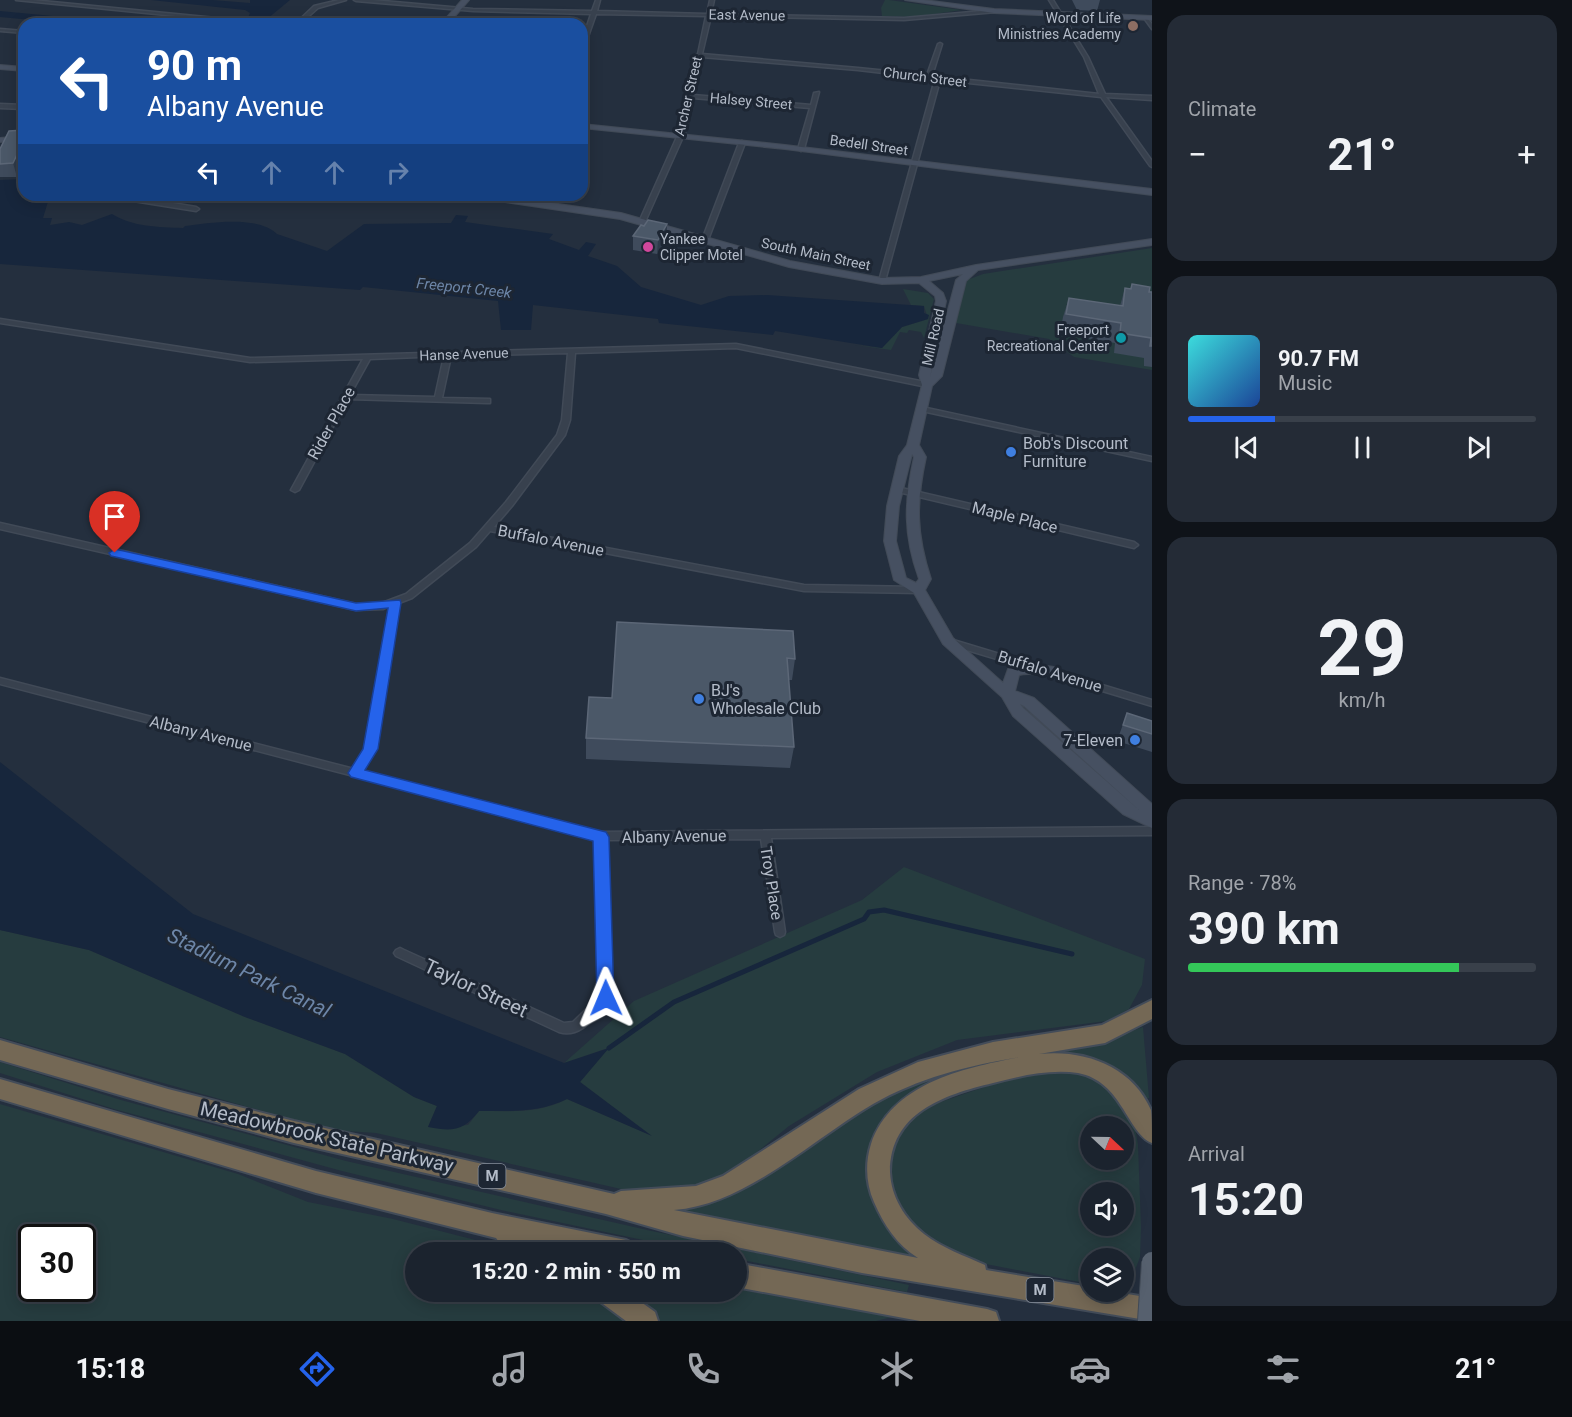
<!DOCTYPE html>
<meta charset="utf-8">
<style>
body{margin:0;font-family:Roboto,sans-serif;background:#242b36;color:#f1f3f6;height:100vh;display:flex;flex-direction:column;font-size:22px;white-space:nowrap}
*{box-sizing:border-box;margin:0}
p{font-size:20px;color:#a0a4aa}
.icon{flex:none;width:33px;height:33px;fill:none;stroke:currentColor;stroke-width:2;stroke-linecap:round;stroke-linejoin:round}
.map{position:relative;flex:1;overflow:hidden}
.panel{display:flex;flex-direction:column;gap:15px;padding:15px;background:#0f1319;width:420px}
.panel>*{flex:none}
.banner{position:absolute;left:18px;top:18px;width:570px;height:183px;border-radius:18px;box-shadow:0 3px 15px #0003,0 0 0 2px #39404a;background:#1a4fa0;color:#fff;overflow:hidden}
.needle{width:39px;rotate:112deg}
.controls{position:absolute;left:1080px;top:1116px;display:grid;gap:12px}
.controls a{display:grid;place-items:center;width:54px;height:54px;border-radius:50%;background:#1b232e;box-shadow:0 3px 15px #0003,0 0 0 2px #39404a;font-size:30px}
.speed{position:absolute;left:18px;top:1224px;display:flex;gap:12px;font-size:30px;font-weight:700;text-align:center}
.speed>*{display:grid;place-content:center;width:78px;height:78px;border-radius:50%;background:#1b232e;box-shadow:0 3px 15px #0003,0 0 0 2px #39404a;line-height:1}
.speed .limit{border:3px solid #111;border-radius:9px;background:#fff;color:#111}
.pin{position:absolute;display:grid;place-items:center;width:51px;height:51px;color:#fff;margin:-62px -26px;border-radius:50% 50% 50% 0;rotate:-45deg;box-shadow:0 0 6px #0007}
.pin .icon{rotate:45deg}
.me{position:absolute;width:66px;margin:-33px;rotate:359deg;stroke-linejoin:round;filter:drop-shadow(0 0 4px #0008)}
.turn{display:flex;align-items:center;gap:21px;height:126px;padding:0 30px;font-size:27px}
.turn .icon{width:78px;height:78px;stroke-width:2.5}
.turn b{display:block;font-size:42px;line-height:51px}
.lanes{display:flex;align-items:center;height:57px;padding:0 30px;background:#0003;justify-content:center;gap:30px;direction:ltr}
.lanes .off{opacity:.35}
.big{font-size:45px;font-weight:700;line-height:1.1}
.panel .widget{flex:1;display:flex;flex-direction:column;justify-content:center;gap:9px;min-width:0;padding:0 21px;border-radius:18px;background:#242b36}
.panel .dial{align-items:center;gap:0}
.dial b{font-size:78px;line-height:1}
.song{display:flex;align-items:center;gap:18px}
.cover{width:72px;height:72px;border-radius:9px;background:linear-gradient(135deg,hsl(180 70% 55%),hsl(220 70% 35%))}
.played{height:6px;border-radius:3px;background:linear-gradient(90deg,#2563eb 25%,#39404a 25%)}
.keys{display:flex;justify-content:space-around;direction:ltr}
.heat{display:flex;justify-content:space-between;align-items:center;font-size:33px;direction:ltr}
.charge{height:9px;border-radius:4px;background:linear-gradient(90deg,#34c759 78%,#39404a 0)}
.trip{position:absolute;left:405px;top:1242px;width:342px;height:60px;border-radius:30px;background:#1b232e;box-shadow:0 3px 15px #0003,0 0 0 2px #39404a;font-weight:700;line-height:60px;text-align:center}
.tabs{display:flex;height:96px;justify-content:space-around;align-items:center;background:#0b0e12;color:#a0a4aa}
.tabs .icon{width:42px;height:42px}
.tabs .on{color:#2563eb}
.tabs b{font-size:27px;color:#f1f3f6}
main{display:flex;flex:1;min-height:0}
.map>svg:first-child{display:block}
</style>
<main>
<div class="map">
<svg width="1152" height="1321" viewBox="0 0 1152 1321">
<rect width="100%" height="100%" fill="#242f3e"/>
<path fill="#263c3f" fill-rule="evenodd" d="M885,0H889L962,10L913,17L882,16L881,8Z
M1152,248V370L1074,357L1049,339L956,323L967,280L983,274Z
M903,289L928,293L934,299L924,338L921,332L909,330L907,333L900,332L891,350L855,345L882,348L902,327L928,319L924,306L911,305Z
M904,867L1145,959L1142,985L1129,1009L1107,1021L957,1040L877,1072L789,1126L734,1171L684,1192L643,1194L376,1133L330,1130L0,1037V930L89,950L245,1017L345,1054L414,1097L437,1106L428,1127L468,1125L479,1111C510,1111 538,1114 567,1099L648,1134L580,1082L608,1048L564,1063L634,1001L862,900Z
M1143,1027L1149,1098L1141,1099L1090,1061L928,1088L889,1114L873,1146L913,1249L912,1255L833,1242L686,1211L688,1205L791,1155L870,1106L918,1081L950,1069L1098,1043Z
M0,1062L121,1100L346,1161L647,1230L909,1285L907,1292L737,1259L736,1252H700L501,1210L342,1171L114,1109L0,1073Z
M1058,1069L1082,1070L1110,1083L1135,1127L1138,1145L1141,1227L1140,1257L1128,1289L1130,1300L1111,1292H1124V1258H1090V1284L965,1260L911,1228L889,1195L886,1159L896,1132L920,1109L1005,1080ZM1090,1126H1124V1160H1090ZM1090,1192H1124V1226H1090Z
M0,1104L238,1174L308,1202L393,1219L495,1245L512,1252H416V1292H590L623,1312L630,1321H0ZM32,1238H82V1288H32Z
M737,1289L892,1317L876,1321H659L625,1292H736Z"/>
<path fill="#17263c" d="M151,0H212L250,3V0H290L261,24H245L250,13L245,10Z
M0,11L137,24H75L0,17Z
M24,179V195H50L43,218H52L50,225L69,222L82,225L112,214C133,227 158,227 183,228L185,226C209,223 258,215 277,234L327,251L364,224L451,223L456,215L468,216L465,222L553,234L549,239L579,250L586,242L596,244L588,256L617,266L641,287L701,305L729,296L767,295L924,306V313L929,315L928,319L902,327L882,348L775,331L773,335L659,323L658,319L533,305L531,330H501L498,301L363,287L360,290L0,264V180Z
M0,762L193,914L564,1063L609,1048L580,1082L652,1136L567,1099C538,1113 510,1111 479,1111C463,1131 453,1132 428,1127L437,1106L414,1097L345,1054L245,1017L89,950L0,930Z"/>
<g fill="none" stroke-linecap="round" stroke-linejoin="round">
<path stroke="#17263c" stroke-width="5" d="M609,1048L674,1002L864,919L869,912L884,910L1072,954"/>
<defs>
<path id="street" d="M16,0H32L216,18L218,19L216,20Z
M339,0H346L318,8L300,24H295L314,6Z
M354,0H372L473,9L592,11L596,0H600L597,11L707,14L710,0H714L711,14L904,18L994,10L996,12L904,20L711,16L702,54L858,68L927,75L938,44L940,43L942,44L932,76L1099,94L1084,57L1049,0H1053L1088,57L1105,94L1152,96V100L1106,97L1152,161V167L1150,166L1101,97L940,80L885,281L882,283L879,281L935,79L858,70L702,57L693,95L811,105L814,93L819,92L804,149L801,151L798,149L810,108L693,98L686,130L645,222L642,224L639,222L680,130L697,56L696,55L698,54L706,16L596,14L584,48L582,49V41L591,14L473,11L356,1Z
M1146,17L1152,24V29L1144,18Z
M0,29L24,31V33L0,31Z
M0,104L24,105V109L0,108Z
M742,141L745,143L708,240L703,241L702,240L739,143Z
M125,195L196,207L199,209L196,211L127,200L124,198Z
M531,195H537L534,202L531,204L528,202Z
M0,319L250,358L736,344L930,383V387H927L736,348L575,353L570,420L565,435L512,506L494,527L804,585L919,587L923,590L919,593L804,591L490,531L476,547L412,598L399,603L376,749L362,771L601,832L1152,827V835L771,838L785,932L784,935L780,937L776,935L775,932L761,839L606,840L612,998L610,1001C596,1015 581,1039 559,1032L396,956L394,953L396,950L400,948L404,950L564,1023L573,1022L600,996L596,839L0,684V678L354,769L366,749L390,606L383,609L356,610L0,529V523L356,604L382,603L406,594L470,543L506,502L557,435L562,420L568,353L451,356L442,398L490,399V403H487L348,399L299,490L295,492L291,490L363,359L250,362L0,323ZM444,356L435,397L350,395L370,359Z
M919,407H922L1152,457V461L922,411L918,409Z
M894,487H897L1134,542L1138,545L1134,548L894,491L893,489Z
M950,639L1152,700V706L947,644L946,642L947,640Z"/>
<path id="secondary" d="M462,0H469L448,24H441Z
M905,0H924L994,9L1152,16V20L994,13Z
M0,65L24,67V71L0,69Z
M582,124L785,145L1152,189V195L785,149L582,128Z
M24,136V140L0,142V138Z
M474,195H496L621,213L790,261L882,278L921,277L976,265L1152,239V245L978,270L966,281L942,376L932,386L919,445L926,457C916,503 916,534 931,579L925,590L953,638L1003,683L1008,669L1025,663L1054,667L1056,670C1047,679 1031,671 1019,675L1015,691L1034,698L1152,804V828L1123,814L1013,716L1002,697L943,644L914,593L894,580L884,541L887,506L899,456L907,445L922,385L919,375L936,301L935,296L919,283L882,284L789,267L620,219L478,198ZM963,274L956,280L930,377L946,301L943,293L929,281ZM912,454L914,457C904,503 903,534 919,579L916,583L906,578L896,541L899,506ZM1020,704L1024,706L1139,810L1023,708Z"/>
<path id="highway" d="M1152,1000V1019L1105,1043L1039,1054C1084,1049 1132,1066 1151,1110C1152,1119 1152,1133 1152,1143C1127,1133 1122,1081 1078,1073C1050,1069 1020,1076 993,1083C943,1095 890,1113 890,1172C891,1197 905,1219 924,1234C942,1248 965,1256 985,1265L986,1270L1090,1287V1292H1115L1152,1298V1321L862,1273L683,1236L606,1214L294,1143L168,1109L0,1060V1040L168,1089L294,1121L614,1194L621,1191L696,1186L723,1176L859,1089L918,1062L993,1042L1102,1025ZM1021,1057C964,1068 892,1083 871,1144C865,1163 866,1184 874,1202C884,1225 897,1245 918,1258L674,1210C745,1205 813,1139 873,1104C918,1078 970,1065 1021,1057Z
M0,1079L316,1171L492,1213L626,1240L634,1244L638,1252H570L552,1249L553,1252C534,1252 507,1256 496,1238L316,1193L0,1099Z
M736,1263L987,1309L996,1312L999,1321H920L736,1287Z
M596,1292H627L655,1312L658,1321H626L599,1301Z"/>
</defs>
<use href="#street" stroke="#414a57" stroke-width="3"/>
<use href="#secondary" stroke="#414a57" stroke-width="2"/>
<use href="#highway" stroke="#434c59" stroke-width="4"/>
<use href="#street" fill="#38414e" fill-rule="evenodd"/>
<use href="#secondary" fill="#465061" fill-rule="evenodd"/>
<use href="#highway" fill="#746855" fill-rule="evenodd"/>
<defs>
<path id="primary-bridge" d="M1148,1321L1152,1262"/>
</defs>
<use href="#primary-bridge" stroke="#414a57" stroke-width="22" stroke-linecap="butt"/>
<use href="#primary-bridge" stroke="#56606e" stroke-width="20"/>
</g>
<path fill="#3f4b5c" d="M1072,0H1100L1097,11L1077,10Z
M9,131L17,177H0V149Z
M633,236L667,238L657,254L633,250Z
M1132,284L1152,292V367L1144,366V358L1114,353L1115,343L1060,334L1063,317L1069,298L1120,306L1125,288L1130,289Z
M617,622L795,659L792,680H788L794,747L790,768L586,759V738L612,698Z
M1127,713L1152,721V752L1117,741Z"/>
<path fill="#2f3b4b" d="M24,140V162L17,177L13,163Z
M667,224V238L657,254L658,240Z"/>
<path fill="#4b5868" stroke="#5c6777" stroke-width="1.5" d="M24,130V140L13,163L0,164V149L9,131Z
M648,220L667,224L658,240L633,236L641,225L644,226Z
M1132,284L1150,287L1149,292H1152V346H1150L1151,338L1120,333L1121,323L1066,314L1069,298L1123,306L1125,288L1131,289Z
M617,622L793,631L795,659L787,658L794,747L586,738L589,697L612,698Z
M1127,713L1152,721V734L1123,725Z"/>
<path fill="#2563eb" stroke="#184099" stroke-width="1.5" d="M115,549L356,603L400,600L401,603L378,749L365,770L606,832L609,837L614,998L612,1003L606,1006L600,1003L597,998L593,841L351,777L348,773L363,749L388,608L356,611L111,556L109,553Z"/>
<circle fill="#8d6e63" stroke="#1d2633" stroke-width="2" cx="1133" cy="26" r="6"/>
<circle fill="#d1479c" stroke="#1d2633" stroke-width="2" cx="648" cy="247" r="6"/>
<circle fill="#0f9aa8" stroke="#1d2633" stroke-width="2" cx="1121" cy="338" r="6"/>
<g fill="#3f7fe0" stroke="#1d2633" stroke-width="2">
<circle cx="1011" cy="452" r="6"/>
<circle cx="699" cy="699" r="6"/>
<circle cx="1135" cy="740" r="6"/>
</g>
<g text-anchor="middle" stroke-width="6" stroke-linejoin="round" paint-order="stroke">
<g font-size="14" fill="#b4bcc9" stroke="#1d2633">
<text transform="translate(747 15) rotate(1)" y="5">East Avenue</text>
<text transform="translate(925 77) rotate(7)" y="5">Church Street</text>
<text transform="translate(688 96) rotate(-77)" y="5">Archer Street</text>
<text transform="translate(751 101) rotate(5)" y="5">Halsey Street</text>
<text transform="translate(869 145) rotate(8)" y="5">Bedell Street</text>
<text transform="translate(816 254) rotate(12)" y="5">South Main Street</text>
<text transform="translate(933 337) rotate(-77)" y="5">Mill Road</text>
<text transform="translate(464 354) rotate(-2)" y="5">Hanse Avenue</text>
</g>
<g font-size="14" fill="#b4bcc9" stroke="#1d2633" text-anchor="end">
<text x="1121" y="23">Word of Life<tspan x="1121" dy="16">Ministries Academy</tspan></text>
<text x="660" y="244" text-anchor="start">Yankee<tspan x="660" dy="16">Clipper Motel</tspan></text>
<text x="1109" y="335">Freeport<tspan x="1109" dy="16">Recreational Center</tspan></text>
</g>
<g font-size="15" font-style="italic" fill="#6d86a8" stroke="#1d2633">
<text transform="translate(464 288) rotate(6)" y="5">Freeport Creek</text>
</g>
<g fill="#1d2633" stroke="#878f9c" stroke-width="1.5">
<rect x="478.5" y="1164" width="27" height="24" rx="4.5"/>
<rect x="1026.5" y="1278" width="27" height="24" rx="4.5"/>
</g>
<g font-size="15" font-weight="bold" fill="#b4bcc9">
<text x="492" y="1181">M</text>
<text x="1040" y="1295">M</text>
</g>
<g font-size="16" fill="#b4bcc9" stroke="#1d2633">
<text transform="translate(331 423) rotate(-61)" y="6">Rider Place</text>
<text transform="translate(1015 517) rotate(14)" y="6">Maple Place</text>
<text transform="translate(551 540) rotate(11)" y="6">Buffalo Avenue</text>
<text transform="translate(1050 671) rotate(17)" y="6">Buffalo Avenue</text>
<text transform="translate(201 733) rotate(14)" y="6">Albany Avenue</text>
<text transform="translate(674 836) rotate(-1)" y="6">Albany Avenue</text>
<text transform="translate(772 883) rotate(81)" y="6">Troy Place</text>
</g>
<g font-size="16" fill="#b4bcc9" stroke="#1d2633" text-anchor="start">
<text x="1023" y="449">Bob's Discount<tspan x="1023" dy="18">Furniture</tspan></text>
<text x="711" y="696">BJ's<tspan x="711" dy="18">Wholesale Club</tspan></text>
<text x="1123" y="746" text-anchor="end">7-Eleven</text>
</g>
<g font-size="20" fill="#b4bcc9" stroke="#1d2633">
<text transform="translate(476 988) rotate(25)" y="7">Taylor Street</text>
<text transform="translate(327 1137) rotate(13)" y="7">Meadowbrook State Parkway</text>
</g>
<g font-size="21" font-style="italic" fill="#6d86a8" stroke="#1d2633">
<text transform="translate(249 973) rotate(26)" y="7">Stadium Park Canal</text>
</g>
</g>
</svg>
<div class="controls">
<a><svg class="needle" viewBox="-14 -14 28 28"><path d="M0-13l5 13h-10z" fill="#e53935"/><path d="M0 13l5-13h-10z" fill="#a0a4aa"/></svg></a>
<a><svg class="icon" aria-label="sound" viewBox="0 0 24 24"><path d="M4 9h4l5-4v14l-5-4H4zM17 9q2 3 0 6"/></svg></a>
<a><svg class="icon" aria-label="layers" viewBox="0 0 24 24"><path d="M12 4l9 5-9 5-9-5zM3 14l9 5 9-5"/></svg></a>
</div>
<div class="speed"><div class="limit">30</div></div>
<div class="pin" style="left:115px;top:553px;background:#d93025"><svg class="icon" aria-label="arrive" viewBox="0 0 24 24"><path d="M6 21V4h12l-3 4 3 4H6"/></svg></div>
<svg class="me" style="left:606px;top:998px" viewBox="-20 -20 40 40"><path d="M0-17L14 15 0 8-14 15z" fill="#2563eb" stroke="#fff" stroke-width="4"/></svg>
<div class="trip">15:20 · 2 min · 550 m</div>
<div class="banner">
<div class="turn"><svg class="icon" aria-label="left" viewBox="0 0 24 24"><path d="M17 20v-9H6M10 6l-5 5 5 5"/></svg><div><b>90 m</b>Albany Avenue</div></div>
<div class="lanes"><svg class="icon" aria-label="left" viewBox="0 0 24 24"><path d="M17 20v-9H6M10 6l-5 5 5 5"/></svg><svg class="icon off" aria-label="ahead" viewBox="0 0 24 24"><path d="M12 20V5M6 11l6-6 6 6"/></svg><svg class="icon off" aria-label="ahead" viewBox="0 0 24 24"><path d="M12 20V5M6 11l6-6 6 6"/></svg><svg class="icon off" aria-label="right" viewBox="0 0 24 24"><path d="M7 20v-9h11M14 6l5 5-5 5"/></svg></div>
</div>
</div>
<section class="panel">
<div class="widget"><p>Climate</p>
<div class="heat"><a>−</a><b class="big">21°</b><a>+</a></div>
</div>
<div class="widget">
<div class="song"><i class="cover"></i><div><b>90.7 FM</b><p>Music</p></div></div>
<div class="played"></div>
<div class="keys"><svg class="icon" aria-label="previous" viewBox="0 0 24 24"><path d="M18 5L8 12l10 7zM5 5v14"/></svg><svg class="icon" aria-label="pause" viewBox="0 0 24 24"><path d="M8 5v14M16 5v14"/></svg><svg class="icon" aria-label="next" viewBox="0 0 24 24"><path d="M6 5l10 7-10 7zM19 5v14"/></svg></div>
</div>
<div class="widget dial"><b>29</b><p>km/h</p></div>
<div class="widget"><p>Range · 78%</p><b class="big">390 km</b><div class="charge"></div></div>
<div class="widget"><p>Arrival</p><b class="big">15:20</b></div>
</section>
</main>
<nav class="tabs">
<b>15:18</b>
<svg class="icon on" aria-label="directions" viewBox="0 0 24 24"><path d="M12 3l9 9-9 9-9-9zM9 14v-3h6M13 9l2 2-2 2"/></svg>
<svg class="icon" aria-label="music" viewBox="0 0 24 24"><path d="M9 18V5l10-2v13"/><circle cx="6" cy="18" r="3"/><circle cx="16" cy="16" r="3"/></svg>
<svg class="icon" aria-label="phone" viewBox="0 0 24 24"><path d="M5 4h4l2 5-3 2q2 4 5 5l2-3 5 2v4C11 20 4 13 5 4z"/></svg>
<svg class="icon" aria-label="climate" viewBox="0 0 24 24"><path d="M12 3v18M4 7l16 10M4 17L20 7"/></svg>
<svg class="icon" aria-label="car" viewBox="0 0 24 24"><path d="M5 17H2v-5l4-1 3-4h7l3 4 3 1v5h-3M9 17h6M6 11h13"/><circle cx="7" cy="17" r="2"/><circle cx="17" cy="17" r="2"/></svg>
<svg class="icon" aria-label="filters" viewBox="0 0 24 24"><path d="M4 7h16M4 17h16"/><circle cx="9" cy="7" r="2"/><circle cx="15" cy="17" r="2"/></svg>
<b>21°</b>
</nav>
